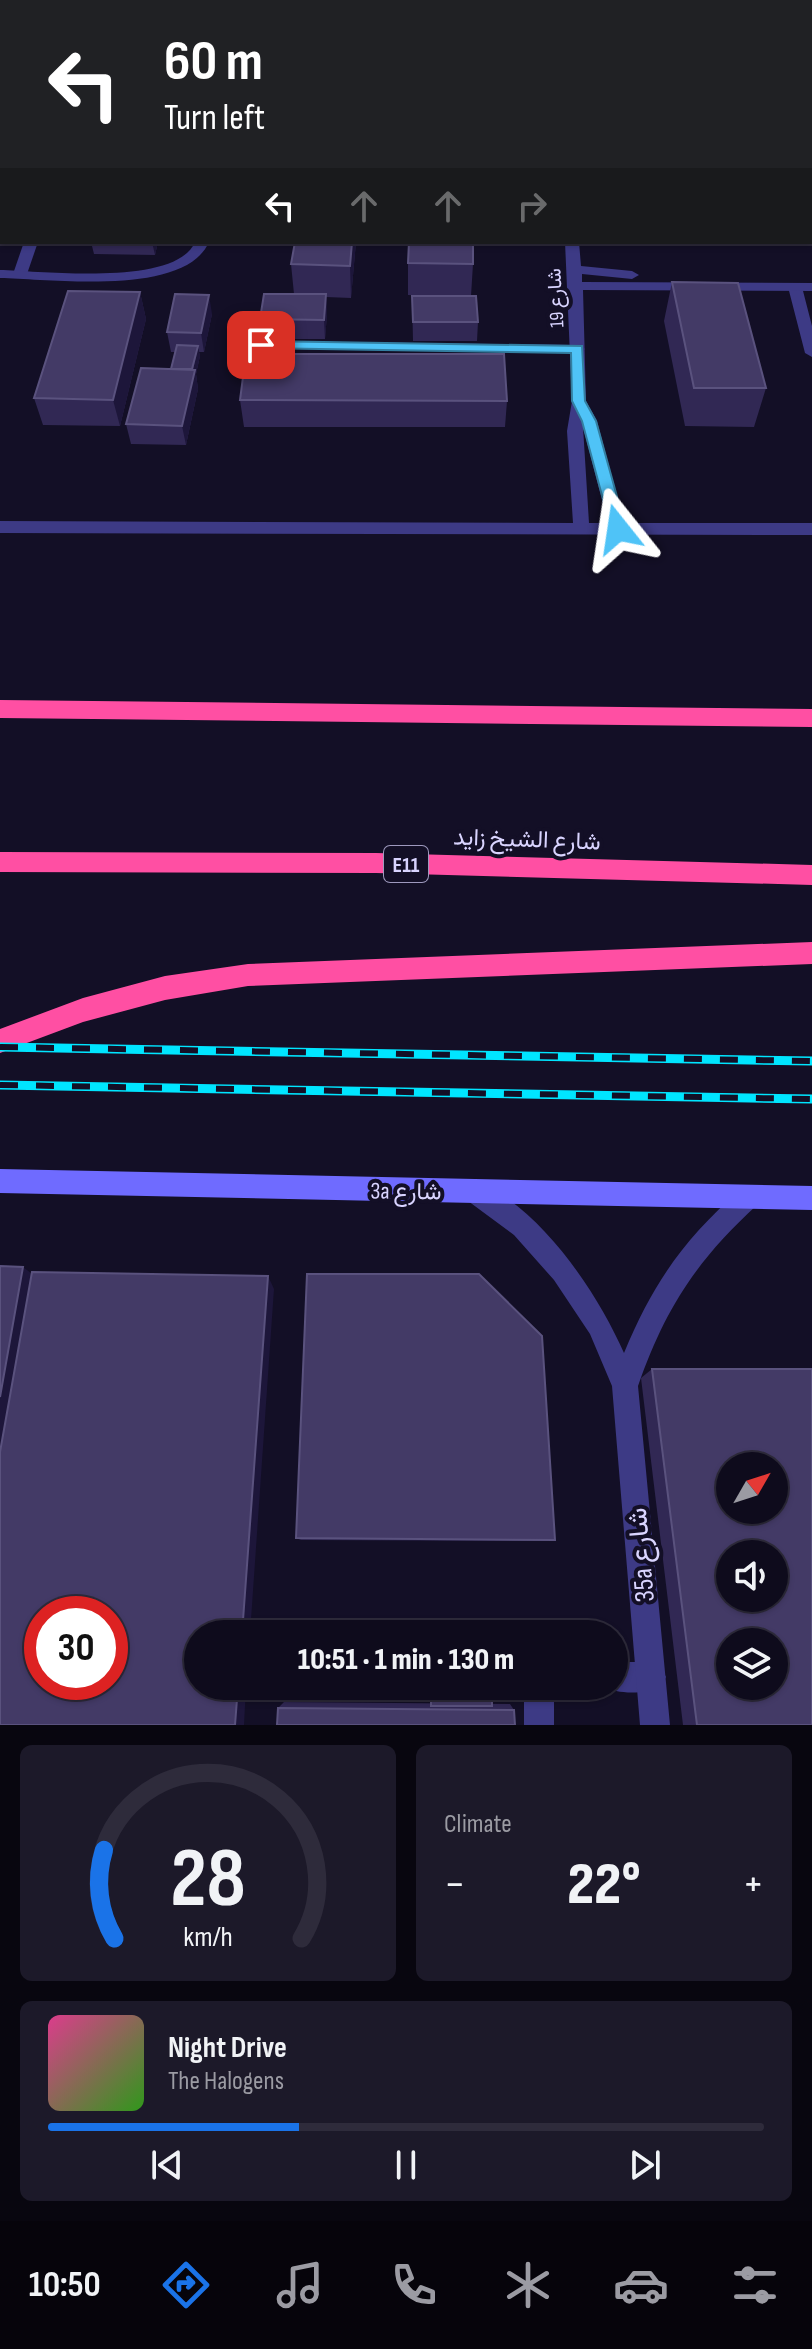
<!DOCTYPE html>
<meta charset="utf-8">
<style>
body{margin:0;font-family:"Sofia Sans Condensed",Vazirmatn,sans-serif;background:#1c1929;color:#f1f3f6;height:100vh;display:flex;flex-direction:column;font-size:30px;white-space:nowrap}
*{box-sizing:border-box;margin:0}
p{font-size:26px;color:#9b9ba3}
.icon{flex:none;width:44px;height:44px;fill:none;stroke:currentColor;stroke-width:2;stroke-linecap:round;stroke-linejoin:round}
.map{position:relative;height:1725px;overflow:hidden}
.panel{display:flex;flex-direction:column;gap:20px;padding:20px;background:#08060f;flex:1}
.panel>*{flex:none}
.guide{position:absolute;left:0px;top:0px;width:812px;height:244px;box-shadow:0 2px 6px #0004,0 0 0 2px #2e2b3b;background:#202124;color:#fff;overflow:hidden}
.needle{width:52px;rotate:51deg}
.controls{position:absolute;left:716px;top:1452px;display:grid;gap:16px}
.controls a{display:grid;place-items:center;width:72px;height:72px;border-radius:50%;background:#0e0b1c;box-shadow:0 2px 6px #0004,0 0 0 2px #2e2b3b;font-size:40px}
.speed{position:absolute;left:24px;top:1596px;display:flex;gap:16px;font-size:40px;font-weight:700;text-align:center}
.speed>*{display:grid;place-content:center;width:104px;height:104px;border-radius:50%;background:#0e0b1c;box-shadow:0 2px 6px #0004,0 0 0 2px #2e2b3b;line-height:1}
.speed .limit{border:12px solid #d22;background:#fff;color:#111}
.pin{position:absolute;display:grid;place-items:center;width:68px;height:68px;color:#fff;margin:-34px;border-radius:16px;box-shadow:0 4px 12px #0006}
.me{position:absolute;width:88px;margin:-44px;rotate:345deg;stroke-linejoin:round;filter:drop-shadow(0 0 6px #0008)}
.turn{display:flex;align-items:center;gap:28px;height:168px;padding:0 32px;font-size:36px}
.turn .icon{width:104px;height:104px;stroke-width:2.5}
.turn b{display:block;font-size:56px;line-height:68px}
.lanes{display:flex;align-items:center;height:76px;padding:0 32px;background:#0003;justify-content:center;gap:40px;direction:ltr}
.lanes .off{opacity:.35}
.big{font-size:60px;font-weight:800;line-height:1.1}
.panel .card{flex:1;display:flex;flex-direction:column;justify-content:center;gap:12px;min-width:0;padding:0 28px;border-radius:12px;background:#1c1929}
.panel .dial{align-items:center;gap:0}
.dial svg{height:208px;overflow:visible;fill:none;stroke:#2e2b3b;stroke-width:7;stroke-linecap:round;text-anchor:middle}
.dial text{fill:#f1f3f6;stroke:none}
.song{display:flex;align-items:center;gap:24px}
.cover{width:96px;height:96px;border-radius:12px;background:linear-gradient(135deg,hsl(330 70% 55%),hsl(110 70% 35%))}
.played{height:8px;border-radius:4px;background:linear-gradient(90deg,#1a73e8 35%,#2e2b3b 35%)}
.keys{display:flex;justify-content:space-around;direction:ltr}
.heat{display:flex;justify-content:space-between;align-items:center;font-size:44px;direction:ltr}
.panel .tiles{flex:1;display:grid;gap:20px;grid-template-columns:1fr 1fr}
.card:last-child{grid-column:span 2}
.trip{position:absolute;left:184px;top:1620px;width:444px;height:80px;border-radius:40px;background:#0e0b1c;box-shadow:0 2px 6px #0004,0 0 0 2px #2e2b3b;font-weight:800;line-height:80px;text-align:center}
.menu{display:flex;height:128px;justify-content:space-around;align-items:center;background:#06040b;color:#9b9ba3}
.menu .icon{width:56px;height:56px}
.menu .current{color:#1a73e8}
.menu b{font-size:36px;color:#f1f3f6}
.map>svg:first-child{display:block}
</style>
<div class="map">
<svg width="812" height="1725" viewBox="0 0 812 1725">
<rect width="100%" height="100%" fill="#130f26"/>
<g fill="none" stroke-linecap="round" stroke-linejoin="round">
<path fill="#3d3a85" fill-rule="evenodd" d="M24,242H38L27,274L20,278L13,274Z
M795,283L802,287L812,326V357L805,353L788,287Z
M261,341L578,345L585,349L578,353L256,348L254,345Z
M614,1662H651L661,1667L666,1677L661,1687C645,1694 618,1695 603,1686H614Z
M524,1686H554V1725H524Z"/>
<path fill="#3d3a85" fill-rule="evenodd" d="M542,0H552V2H542Z
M0,105H2V113H0Z
M195,242H209C185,297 52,279 0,278V270C44,271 176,287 195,242Z
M565,242H579L581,266L632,271L639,275L632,279L582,274V282L812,283V291L583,290L586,401L597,421L624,523H812V535L0,533V521L573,523L567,431L572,401ZM583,427L608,523H589Z
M476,1181C541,1208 597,1292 624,1353C653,1283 684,1239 741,1189L749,1185L757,1189L761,1197L757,1205C696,1261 665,1309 638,1386L670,1725H640L612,1386L590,1334L554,1280L514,1235L468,1201L464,1193L468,1185Z"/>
<path fill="#6f6bff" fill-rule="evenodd" d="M0,1169L812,1186V1210L0,1193Z"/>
<path fill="#ff4fa3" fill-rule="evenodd" d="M0,700L812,709V727L0,718Z
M0,852L376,853L812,865V885L376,873L0,872Z
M812,942V964L248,986L165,1000L83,1022L0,1053V1029L83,998L165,976L248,964Z"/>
<defs>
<path id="rail" d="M0,1047L812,1061
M0,1085L812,1099"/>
</defs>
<use href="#rail" stroke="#00e5ff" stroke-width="9"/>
<use href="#rail" stroke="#130f26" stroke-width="6" stroke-dasharray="18" stroke-linecap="butt"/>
</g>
<path fill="#312854" d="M0,0L2,2V81H0Z
M0,119H2V240H0Z
M91,242H158L155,255L94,254Z
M356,242L351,298L326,297L327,314L325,339H263L260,319L294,294L291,264Z
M408,263L473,264L471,296L478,322L477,341H413L412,296H436L408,295Z
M672,282L766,388L754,427L685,426L664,321Z
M140,292L146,319L120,426L43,425L34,398Z
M212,314L204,352H199L200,356L196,374L198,389L186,445L131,444L126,424L171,369L176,352H171L167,332Z
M240,400L507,401L505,427H244Z
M652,1369L812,1725H683L641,1378Z
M296,1538L555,1540L548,1541L301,1540Z
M284,1702L510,1704L514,1710L278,1708Z"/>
<path fill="#1d163a" d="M810,121H812V152H810Z
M152,242H158L155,255Z
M352,242H356L351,298L350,266Z
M140,292L146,319L120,426L113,400Z
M326,294L327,314L325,339L324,320Z
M209,295L212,314L204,352L201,333Z
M198,346L200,356L196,374L198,389L186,445L182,426Z
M23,1267L40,1280L0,1518V1397Z
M268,1276L274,1289L250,1634H242Z
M238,1686H246L244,1725H235Z"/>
<path fill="#433a66" stroke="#5a527e" stroke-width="2" fill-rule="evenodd" d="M0,0H100L99,2H2V13H0Z
M158,0H214V2H157Z
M304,0H486V2H303Z
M812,16V28L810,29V17Z
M812,28V121H810V29Z
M0,36H2V63H0Z
M0,119H2V149H0Z
M0,174H2V208H0Z
M295,242H352L350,266L291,264Z
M409,242H473V264L408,263Z
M672,282L738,283L766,388H694Z
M68,291L140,292L113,400L34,398Z
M175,294L209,295L201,333L167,332Z
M264,294H326L324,320L260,319Z
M412,296H476L478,322H413Z
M177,345L198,346L192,369H171Z
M246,354H504L507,401L240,400Z
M141,368L195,370L182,426L126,424Z
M0,1266L23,1267L0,1397Z
M32,1272L268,1276L242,1634H198V1686H238L235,1725H0V1452ZM42,1614H110V1682H42Z
M307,1274H479L542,1336L555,1540L296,1538Z
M652,1369H812V1725H697ZM730,1466H774V1510H730ZM730,1554H774V1598H730ZM730,1642H774V1686H730Z
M431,1686H492V1706H431Z
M278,1708L514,1710L515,1725H277Z"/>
<path fill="#4fc3f7" stroke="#337fa1" stroke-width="2" d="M261,341L582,346L585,401L596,421L626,529L618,534L611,529L582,421L572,401L571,353L256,348V342Z"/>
<g text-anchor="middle" stroke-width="8" stroke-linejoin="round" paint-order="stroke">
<g font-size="20" fill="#d9d4ff" stroke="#130f26">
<text transform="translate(555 298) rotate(-93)" y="7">شارع 19</text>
</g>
<rect fill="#130f26" stroke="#9e99be" stroke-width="2" x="384" y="846" width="44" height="36" rx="6"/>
<g font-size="22" font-weight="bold" fill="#d9d4ff">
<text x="406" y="872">E11</text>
</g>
<g font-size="24" fill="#d9d4ff" stroke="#130f26">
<text transform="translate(527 839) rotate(2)" y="8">شارع الشيخ زايد</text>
<text transform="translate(406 1191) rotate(1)" y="8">3a شارع</text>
</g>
<g font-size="28" fill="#d9d4ff" stroke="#130f26">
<text transform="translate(640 1555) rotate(-95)" y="10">35a شارع</text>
</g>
</g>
</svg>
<div class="controls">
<a><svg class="needle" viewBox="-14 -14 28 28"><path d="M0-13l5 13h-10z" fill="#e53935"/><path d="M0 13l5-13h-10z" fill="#9b9ba3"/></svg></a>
<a><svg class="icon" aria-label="sound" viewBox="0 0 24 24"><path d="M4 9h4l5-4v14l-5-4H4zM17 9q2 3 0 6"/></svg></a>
<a><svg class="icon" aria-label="layers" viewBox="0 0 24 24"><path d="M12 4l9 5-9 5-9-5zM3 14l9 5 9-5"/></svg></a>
</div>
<div class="speed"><div class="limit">30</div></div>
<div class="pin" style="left:261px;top:345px;background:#d93025"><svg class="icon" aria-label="arrive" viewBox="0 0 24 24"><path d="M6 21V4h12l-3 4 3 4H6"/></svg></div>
<svg class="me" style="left:618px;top:529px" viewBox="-20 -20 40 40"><path d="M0-17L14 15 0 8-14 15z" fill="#4fc3f7" stroke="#fff" stroke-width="4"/></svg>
<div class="trip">10:51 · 1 min · 130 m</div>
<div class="guide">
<div class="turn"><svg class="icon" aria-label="left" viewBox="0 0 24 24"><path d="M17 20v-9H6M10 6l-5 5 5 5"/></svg><div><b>60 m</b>Turn left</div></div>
<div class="lanes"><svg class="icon" aria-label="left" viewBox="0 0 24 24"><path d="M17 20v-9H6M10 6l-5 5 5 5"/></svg><svg class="icon off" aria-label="ahead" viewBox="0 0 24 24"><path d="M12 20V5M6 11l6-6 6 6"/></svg><svg class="icon off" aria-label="ahead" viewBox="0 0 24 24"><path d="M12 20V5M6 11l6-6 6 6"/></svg><svg class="icon off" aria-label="right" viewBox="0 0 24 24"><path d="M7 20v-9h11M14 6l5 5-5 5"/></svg></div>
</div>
</div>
<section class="panel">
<div class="tiles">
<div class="card dial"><svg viewBox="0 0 100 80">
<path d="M14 69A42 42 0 1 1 86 69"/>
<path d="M14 69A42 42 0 0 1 10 35" stroke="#1a73e8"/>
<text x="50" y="56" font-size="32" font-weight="700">28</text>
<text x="50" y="72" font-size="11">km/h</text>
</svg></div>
<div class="card"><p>Climate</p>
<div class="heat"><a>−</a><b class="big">22°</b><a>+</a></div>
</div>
<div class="card">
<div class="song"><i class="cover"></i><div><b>Night Drive</b><p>The Halogens</p></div></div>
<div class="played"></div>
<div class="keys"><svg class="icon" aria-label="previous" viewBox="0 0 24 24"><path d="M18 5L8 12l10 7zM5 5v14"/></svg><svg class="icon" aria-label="pause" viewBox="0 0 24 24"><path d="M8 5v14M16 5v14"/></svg><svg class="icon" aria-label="next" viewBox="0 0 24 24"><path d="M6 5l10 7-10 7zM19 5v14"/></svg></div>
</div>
</div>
</section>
<nav class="menu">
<b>10:50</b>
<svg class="icon current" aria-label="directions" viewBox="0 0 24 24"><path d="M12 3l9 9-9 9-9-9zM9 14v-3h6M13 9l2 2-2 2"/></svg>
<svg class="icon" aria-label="music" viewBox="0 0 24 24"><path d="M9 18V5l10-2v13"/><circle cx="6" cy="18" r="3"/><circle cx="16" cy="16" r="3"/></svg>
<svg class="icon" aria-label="phone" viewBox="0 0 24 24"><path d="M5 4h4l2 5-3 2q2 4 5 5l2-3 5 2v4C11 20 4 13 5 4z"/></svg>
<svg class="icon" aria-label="climate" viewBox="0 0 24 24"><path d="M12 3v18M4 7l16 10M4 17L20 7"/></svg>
<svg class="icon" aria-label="car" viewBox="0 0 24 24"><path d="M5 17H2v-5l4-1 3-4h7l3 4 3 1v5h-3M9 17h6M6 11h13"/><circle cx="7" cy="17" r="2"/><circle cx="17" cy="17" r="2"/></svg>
<svg class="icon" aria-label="filters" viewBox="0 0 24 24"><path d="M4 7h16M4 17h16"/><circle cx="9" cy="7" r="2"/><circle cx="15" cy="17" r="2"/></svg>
</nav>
